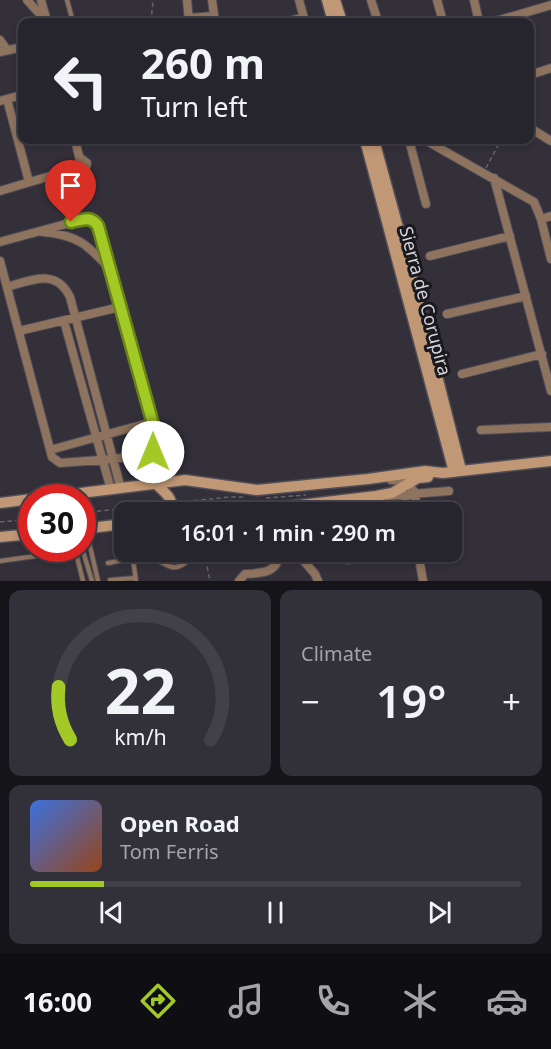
<!DOCTYPE html>
<meta charset="utf-8">
<style>
body{margin:0;font-family:"Noto Sans",sans-serif;background:#323038;color:#f1f3f6;height:100vh;display:flex;flex-direction:column;font-size:22px;white-space:nowrap}
*{box-sizing:border-box;margin:0}
p{font-size:20px;color:#a4a4a9}
.icon{flex:none;width:33px;height:33px;fill:none;stroke:currentColor;stroke-width:2;stroke-linecap:round;stroke-linejoin:round}
.map{position:relative;height:581px;overflow:hidden}
.side{display:flex;flex-direction:column;gap:9px;padding:9px;background:#151418;flex:1}
.side>*{flex:none}
.hud{position:absolute;left:18px;top:18px;width:516px;height:126px;border-radius:12px;box-shadow:0 3px 9px #0003,0 0 0 2px #424148;background:#26242c;color:#f1f3f6;overflow:hidden}
.speed{position:absolute;left:18px;top:484px;display:flex;gap:12px;font-size:30px;font-weight:700;text-align:center}
.speed>*{display:grid;place-content:center;width:78px;height:78px;border-radius:50%;background:#26242c;box-shadow:0 3px 9px #0003,0 0 0 2px #424148;line-height:1}
.speed .limit{border:9px solid #d22;background:#fff;color:#111}
.pin{position:absolute;display:grid;place-items:center;width:51px;height:51px;color:#fff;margin:-62px -26px;border-radius:50% 50% 50% 0;rotate:-45deg;box-shadow:0 0 6px #0007}
.pin .icon{rotate:45deg}
.me{position:absolute;width:66px;margin:-33px;rotate:0deg;stroke-linejoin:round;filter:drop-shadow(0 0 4px #0008)}
.turn{display:flex;align-items:center;gap:21px;height:126px;padding:0 24px;font-size:27px}
.turn .icon{width:78px;height:78px;stroke-width:2.5}
.turn b{display:block;font-size:42px;line-height:51px}
.big{font-size:45px;font-weight:600;line-height:1.1}
.side .widget{flex:1;display:flex;flex-direction:column;justify-content:center;gap:9px;min-width:0;padding:0 21px;border-radius:12px;background:#323038}
.side .dial{align-items:center;gap:0}
.dial svg{height:156px;overflow:visible;fill:none;stroke:#424148;stroke-width:7;stroke-linecap:round;text-anchor:middle}
.dial text{fill:#f1f3f6;stroke:none}
.song{display:flex;align-items:center;gap:18px}
.cover{width:72px;height:72px;border-radius:9px;background:linear-gradient(135deg,hsl(220 70% 55%),hsl(20 70% 35%))}
.played{height:6px;border-radius:3px;background:linear-gradient(90deg,#a3c926 15%,#424148 15%)}
.keys{display:flex;justify-content:space-around;direction:ltr}
.heat{display:flex;justify-content:space-between;align-items:center;font-size:33px;direction:ltr}
.side .tiles{flex:1;display:grid;gap:9px;grid-template-columns:1fr 1fr}
.widget:last-child{grid-column:span 2}
.trip{position:absolute;left:114px;top:502px;width:348px;height:60px;border-radius:12px;background:#26242c;box-shadow:0 3px 9px #0003,0 0 0 2px #424148;font-weight:600;line-height:60px;text-align:center}
.tab-bar{display:flex;height:96px;justify-content:space-around;align-items:center;background:#0f0e12;color:#a4a4a9}
.tab-bar .icon{width:42px;height:42px}
.tab-bar .selected{color:#a3c926}
.tab-bar b{font-size:27px;color:#f1f3f6}
.map>svg:first-child{display:block}
</style>
<div class="map">
<svg width="551" height="581" viewBox="0 0 551 581">
<rect width="100%" height="100%" fill="#33303a"/>
<g fill="none" stroke-linecap="round" stroke-linejoin="round">
<defs>
<path id="lane" d="M67,0L73,22
M86,529L98,581
M82,548L92,581
M75,549L83,581
M132,552L136,581
M0,561L58,553L61,549
M108,563C121,561 133,557 146,557C156,557 163,565 172,567C181,569 191,559 194,552
M110,580L135,578"/>
<path id="street" d="M27,0L47,22
M41,0L46,18
M187,0L189,22
M212,0L215,22
M299,0L305,22
M371,0L378,22
M437,0L443,22
M474,0L479,22
M189,18L214,16
M286,22L304,17
M493,22L551,5
M0,40L7,50
M0,52L22,47
M530,75L551,68
M7,99L29,182
M0,101L22,95
M530,128L551,141
M409,140L426,204
M425,140L534,202L541,219L551,259
M71,170L76,175L85,172L87,163L79,157
M494,178L551,391
M0,191L77,168L80,160L75,140
M541,219L551,216
M43,232C77,235 87,244 109,268
M0,242L88,218L94,220L98,226L158,442L157,448L151,454L113,459L60,463L52,457L0,261
M430,256L510,236
M7,287C32,280 56,268 70,297L121,489
M447,314L526,296
M64,321L111,490
M19,331L120,307
M462,374L542,354
M481,430L551,427
M50,450L152,422
M391,480L404,481L414,491L418,513
M404,495L408,513
M388,496L449,491
M296,552L315,574L318,581
M418,552L423,581
M347,560L399,552
M239,581L245,574C262,573 279,573 279,552"/>
<path id="secondary" d="M327,0L333,22
M335,0L342,22
M365,140L454,472
M374,140L416,293L461,470
M156,484C165,493 177,500 168,513
M41,498L185,480L257,490L368,479L425,471L443,473L551,461
M0,503L32,499
M233,513L376,496L392,493L418,478L428,477
M82,529L124,524
M0,537L32,534"/>
</defs>
<use href="#lane" stroke="#514e57" stroke-width="6"/>
<use href="#street" stroke="#514e57" stroke-width="10"/>
<use href="#secondary" stroke="#514e57" stroke-width="13"/>
<path stroke="#66636c" stroke-width="1.5" stroke-dasharray="4.5 3" stroke-linecap="butt" d="M151,22L153,0
M486,168L501,140
M266,498L306,495
M179,502L230,497H246
M82,513L162,504
M0,522L32,519
M204,552L210,581"/>
<use href="#lane" stroke="#8e735e" stroke-width="4"/>
<use href="#street" stroke="#8e735e" stroke-width="8"/>
<use href="#secondary" stroke="#c19875" stroke-width="10"/>
</g>
<g fill="none" stroke-linecap="round" stroke-linejoin="round">
<defs>
<path id="route" d="M71,222C82,220 91,215 98,226L158,442L153,452"/>
</defs>
<use href="#route" stroke="#6a8319" stroke-width="15"/>
<use href="#route" stroke="#a3c926" stroke-width="10"/>
</g>
<g text-anchor="middle" stroke-width="6" stroke-linejoin="round" paint-order="stroke">
<g font-size="18" fill="#d8d6dd" stroke="#1a191e">
<text transform="translate(425 301) rotate(75)" y="6">Sierra de Corupira</text>
</g>
</g>
</svg>
<div class="speed"><div class="limit">30</div></div>
<div class="pin" style="left:71px;top:222px;background:#d93025"><svg class="icon" aria-label="arrive" viewBox="0 0 24 24"><path d="M6 21V4h12l-3 4 3 4H6"/></svg></div>
<svg class="me" style="left:153px;top:452px" viewBox="-20 -20 40 40"><circle r="19" fill="#fff"/><path d="M0-13L10 11 0 6-10 11z" fill="#a3c926"/></svg>
<div class="trip">16:01 · 1 min · 290 m</div>
<div class="hud">
<div class="turn"><svg class="icon" aria-label="left" viewBox="0 0 24 24"><path d="M17 20v-9H6M10 6l-5 5 5 5"/></svg><div><b>260 m</b>Turn left</div></div>
</div>
</div>
<section class="side">
<div class="tiles">
<div class="widget dial"><svg viewBox="0 0 100 80">
<path d="M14 69A42 42 0 1 1 86 69"/>
<path d="M14 69A42 42 0 0 1 8 42" stroke="#a3c926"/>
<text x="50" y="56" font-size="32" font-weight="700">22</text>
<text x="50" y="72" font-size="11">km/h</text>
</svg></div>
<div class="widget"><p>Climate</p>
<div class="heat"><a>−</a><b class="big">19°</b><a>+</a></div>
</div>
<div class="widget">
<div class="song"><i class="cover"></i><div><b>Open Road</b><p>Tom Ferris</p></div></div>
<div class="played"></div>
<div class="keys"><svg class="icon" aria-label="previous" viewBox="0 0 24 24"><path d="M18 5L8 12l10 7zM5 5v14"/></svg><svg class="icon" aria-label="pause" viewBox="0 0 24 24"><path d="M8 5v14M16 5v14"/></svg><svg class="icon" aria-label="next" viewBox="0 0 24 24"><path d="M6 5l10 7-10 7zM19 5v14"/></svg></div>
</div>
</div>
</section>
<nav class="tab-bar">
<b>16:00</b>
<svg class="icon selected" aria-label="directions" viewBox="0 0 24 24"><path d="M12 3l9 9-9 9-9-9zM9 14v-3h6M13 9l2 2-2 2"/></svg>
<svg class="icon" aria-label="music" viewBox="0 0 24 24"><path d="M9 18V5l10-2v13"/><circle cx="6" cy="18" r="3"/><circle cx="16" cy="16" r="3"/></svg>
<svg class="icon" aria-label="phone" viewBox="0 0 24 24"><path d="M5 4h4l2 5-3 2q2 4 5 5l2-3 5 2v4C11 20 4 13 5 4z"/></svg>
<svg class="icon" aria-label="climate" viewBox="0 0 24 24"><path d="M12 3v18M4 7l16 10M4 17L20 7"/></svg>
<svg class="icon" aria-label="car" viewBox="0 0 24 24"><path d="M5 17H2v-5l4-1 3-4h7l3 4 3 1v5h-3M9 17h6M6 11h13"/><circle cx="7" cy="17" r="2"/><circle cx="17" cy="17" r="2"/></svg>
</nav>
